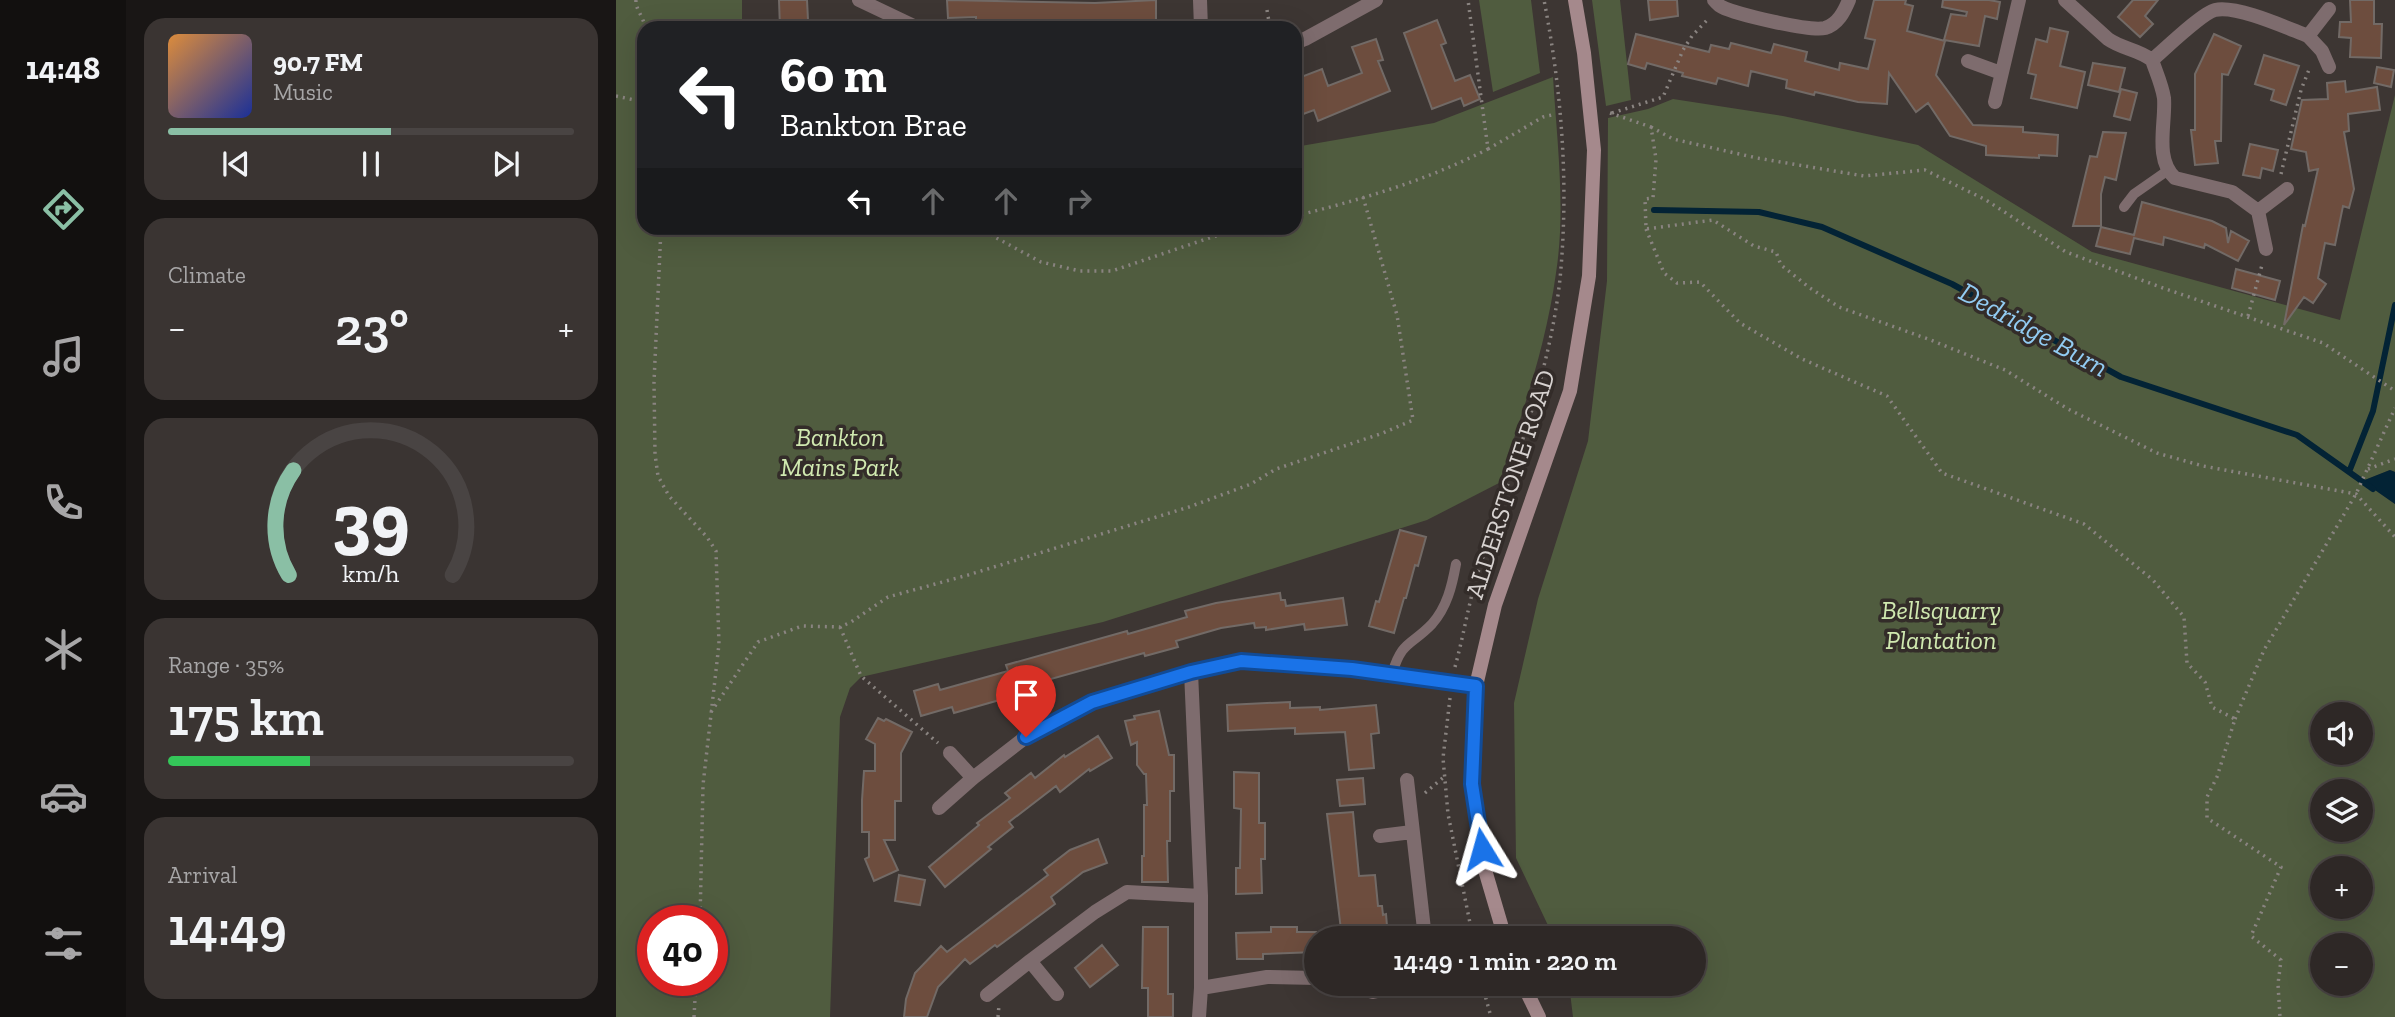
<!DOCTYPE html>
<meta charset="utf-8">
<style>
body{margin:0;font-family:"Zilla Slab",serif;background:#3a3432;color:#f1f3f6;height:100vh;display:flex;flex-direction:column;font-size:26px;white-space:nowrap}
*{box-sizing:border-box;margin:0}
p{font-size:23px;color:#a7a6a7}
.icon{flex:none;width:38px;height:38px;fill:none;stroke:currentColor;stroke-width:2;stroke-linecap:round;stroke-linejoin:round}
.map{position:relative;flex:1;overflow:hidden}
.drawer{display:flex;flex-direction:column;gap:18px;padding:18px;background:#191615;width:490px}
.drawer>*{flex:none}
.guide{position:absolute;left:21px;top:21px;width:665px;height:214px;border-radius:21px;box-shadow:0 7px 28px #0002,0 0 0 2px #494443;background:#202124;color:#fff;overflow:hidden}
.buttons{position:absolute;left:1694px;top:702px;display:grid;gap:14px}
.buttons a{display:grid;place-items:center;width:63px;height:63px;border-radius:50%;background:#2e2826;box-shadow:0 7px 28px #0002,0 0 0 2px #494443;font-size:35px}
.speed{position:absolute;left:21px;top:905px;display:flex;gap:14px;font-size:35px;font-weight:700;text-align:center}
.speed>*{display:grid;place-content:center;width:91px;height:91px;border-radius:50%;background:#2e2826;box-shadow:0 7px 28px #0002,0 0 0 2px #494443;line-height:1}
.speed .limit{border:10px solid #d22;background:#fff;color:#111}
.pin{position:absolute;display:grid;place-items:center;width:60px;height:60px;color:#fff;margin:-72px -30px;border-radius:50% 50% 50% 0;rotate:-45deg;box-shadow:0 0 7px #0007}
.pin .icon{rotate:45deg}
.me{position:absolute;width:77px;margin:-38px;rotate:352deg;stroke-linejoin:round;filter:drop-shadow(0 0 5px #0008)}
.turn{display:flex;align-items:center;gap:24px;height:147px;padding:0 28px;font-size:32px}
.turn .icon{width:91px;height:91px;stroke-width:2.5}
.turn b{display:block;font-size:49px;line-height:60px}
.lanes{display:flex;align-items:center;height:66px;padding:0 28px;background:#0003;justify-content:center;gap:35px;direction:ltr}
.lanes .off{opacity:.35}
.big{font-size:52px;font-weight:600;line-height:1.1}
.drawer .widget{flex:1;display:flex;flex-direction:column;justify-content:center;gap:10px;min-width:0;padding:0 24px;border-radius:21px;background:#3a3432}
.drawer .dial{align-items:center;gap:0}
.dial svg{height:182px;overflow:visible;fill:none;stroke:#494443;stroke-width:7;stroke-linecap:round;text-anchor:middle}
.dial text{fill:#f1f3f6;stroke:none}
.song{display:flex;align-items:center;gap:21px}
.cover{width:84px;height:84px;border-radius:10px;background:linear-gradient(135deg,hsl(30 70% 55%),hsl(230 70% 35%))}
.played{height:7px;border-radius:4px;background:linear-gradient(90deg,#8abfa5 55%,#494443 55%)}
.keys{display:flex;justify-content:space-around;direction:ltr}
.heat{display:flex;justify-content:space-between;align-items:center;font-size:38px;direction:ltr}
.charge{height:10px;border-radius:5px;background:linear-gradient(90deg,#34c759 35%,#494443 0)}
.trip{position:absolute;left:688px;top:926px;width:402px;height:70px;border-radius:35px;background:#2e2826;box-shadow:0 7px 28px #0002,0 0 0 2px #494443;font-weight:600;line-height:70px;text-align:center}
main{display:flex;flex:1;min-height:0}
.dock{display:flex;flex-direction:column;width:126px;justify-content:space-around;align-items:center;background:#12100f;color:#a7a6a7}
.dock .icon{width:49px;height:49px}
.dock .selected{color:#8abfa5}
.dock b{font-size:32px;color:#f1f3f6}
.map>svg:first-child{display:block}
</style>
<main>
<nav class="dock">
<b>14:48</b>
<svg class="icon selected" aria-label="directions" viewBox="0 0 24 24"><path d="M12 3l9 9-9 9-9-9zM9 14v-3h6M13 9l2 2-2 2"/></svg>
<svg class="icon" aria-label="music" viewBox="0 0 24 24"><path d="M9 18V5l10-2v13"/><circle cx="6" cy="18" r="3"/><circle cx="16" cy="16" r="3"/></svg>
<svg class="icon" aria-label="phone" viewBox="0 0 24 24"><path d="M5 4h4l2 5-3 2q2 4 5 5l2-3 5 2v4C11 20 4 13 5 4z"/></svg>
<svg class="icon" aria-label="climate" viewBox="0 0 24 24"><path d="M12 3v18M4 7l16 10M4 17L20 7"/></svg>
<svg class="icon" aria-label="car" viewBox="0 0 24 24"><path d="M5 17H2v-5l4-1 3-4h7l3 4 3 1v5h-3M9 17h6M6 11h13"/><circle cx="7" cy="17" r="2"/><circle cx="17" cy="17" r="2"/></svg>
<svg class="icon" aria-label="filters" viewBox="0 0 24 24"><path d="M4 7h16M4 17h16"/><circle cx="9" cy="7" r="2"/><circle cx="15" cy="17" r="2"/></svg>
</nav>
<section class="drawer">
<div class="widget">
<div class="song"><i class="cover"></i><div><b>90.7 FM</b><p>Music</p></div></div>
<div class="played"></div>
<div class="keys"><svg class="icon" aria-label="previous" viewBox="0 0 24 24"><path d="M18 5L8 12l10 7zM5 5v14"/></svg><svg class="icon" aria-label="pause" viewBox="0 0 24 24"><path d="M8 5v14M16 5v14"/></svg><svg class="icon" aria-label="next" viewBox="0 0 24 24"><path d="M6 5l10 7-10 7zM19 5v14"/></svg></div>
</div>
<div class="widget"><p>Climate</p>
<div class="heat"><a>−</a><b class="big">23°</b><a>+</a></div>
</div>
<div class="widget dial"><svg viewBox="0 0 100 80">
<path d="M14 69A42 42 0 1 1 86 69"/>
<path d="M14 69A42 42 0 0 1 16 23" stroke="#8abfa5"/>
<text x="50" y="56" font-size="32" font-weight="700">39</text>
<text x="50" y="72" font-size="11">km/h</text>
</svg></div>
<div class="widget"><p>Range · 35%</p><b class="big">175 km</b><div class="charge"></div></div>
<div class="widget"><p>Arrival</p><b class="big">14:49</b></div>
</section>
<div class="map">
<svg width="1779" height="1017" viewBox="0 0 1779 1017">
<rect width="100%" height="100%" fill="#3d3633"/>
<path fill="#505c3f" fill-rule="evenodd" d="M0,0H126V28H28V228H679V147L818,123L937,77C941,142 950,209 940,273C930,346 906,415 883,483L811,520L487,622L245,677L234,688L224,717L214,1017H0ZM37,920H96V980H37Z
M863,0H915L924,73L877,92Z
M976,0H1004L1015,100L990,106Z
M1779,95V472L1774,470L1747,481L1779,504V1017H957L953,984H1078V938H938L900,858L898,703L922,599L972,441L991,281L992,118L1032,109L1057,99L1167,116L1302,145L1476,252L1724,320ZM1706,714H1745V752H1706ZM1706,791H1745V830H1706ZM1706,868H1745V906H1706ZM1706,945H1745V984H1706Z"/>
<path fill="#032335" d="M1774,470L1779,472V504L1746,481Z"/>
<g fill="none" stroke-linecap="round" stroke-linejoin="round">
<path stroke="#032335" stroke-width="6" d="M1038,210L1143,212L1206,227L1336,284L1505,377L1681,435L1757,489
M1733,472L1757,411L1779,305"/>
</g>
<path fill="#6d4d3e" stroke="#726a66" stroke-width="2" d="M163,0H191L192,20H188V28H164Z
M331,0L479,3L540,0V25L520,24V28H372V22H360V17L332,18Z
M1032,0H1061L1062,16L1034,20Z
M1258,0H1290L1289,4L1297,6L1291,31L1329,41L1320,75L1357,125L1407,127V132L1442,135L1441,156L1423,155V158L1370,155V146L1334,136L1312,103L1300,112L1273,73L1271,104L1242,102L1199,92L1198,95L1170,88L1171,80L1135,71L1132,86L1102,78L1100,84L1066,76L1067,73L1031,63L1029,69L1012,64L1020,34L1093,52L1095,45L1113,49L1115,43L1155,53L1158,44L1191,52L1189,61L1223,70L1224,63L1252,69L1259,40L1249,38Z
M1327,0H1373L1384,2L1381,19L1369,16L1363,46L1328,40L1335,14L1350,16L1351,12L1326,7Z
M1517,0H1542L1529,16L1537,24L1524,37L1502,17Z
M1734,0H1758V24H1766L1765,58L1734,57L1735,38L1723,37L1724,22H1735Z
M821,20L830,43L825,45L839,81L854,75L864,99L848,106L845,98L816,109L788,33Z
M1434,28L1452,32L1444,66L1469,72L1461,108L1415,98L1420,75L1412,73L1420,39L1431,42Z
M1598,34L1625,46L1612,75L1606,74L1605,141H1599L1602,163L1579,165L1575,130H1579V74Z
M760,39L767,60L762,61L774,91L702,121L698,110L679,117V82L686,80L685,77L706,69L712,86L746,73L736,47Z
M1648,55L1683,66L1670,105L1655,100L1658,90L1639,84Z
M1477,63L1509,68L1503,92L1472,85Z
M1761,67L1778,70L1775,87L1758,83Z
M1729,81L1730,92L1761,87L1764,110L1732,114L1733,131L1728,132L1738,189L1733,208L1727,206L1719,245L1709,243L1702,278L1710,284L1697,303L1688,297L1668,325L1687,225L1689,226L1702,169L1693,171L1690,152L1675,149L1686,100L1712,99L1711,83Z
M1505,89L1521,93L1514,120L1498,116Z
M1487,132L1510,133L1500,180L1489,177L1485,194V226H1457L1474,156L1481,157Z
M1634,144L1662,150L1657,171L1646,168L1644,178L1627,175Z
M1526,202L1596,221L1610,228L1612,243L1615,231L1633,241L1622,261L1589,244L1588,248L1548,237L1547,245L1518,238L1514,254L1480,246L1485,227L1518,235Z
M1620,269L1664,281L1659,300L1616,288Z
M784,530L810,537L802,566L799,565L790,598H788L778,633L753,626L760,601L763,602Z
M664,593L665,600H669L670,606L727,598L731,625L689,630L688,624L650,630V627L639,628L638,623L605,628L560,641L562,647L529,656L528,653L392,691L394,697L338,713L336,707L305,716L298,691L322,684L324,690L392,671L390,665L511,631L512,634L571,617L569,611L600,603Z
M674,702V708L704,707V710L760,705L763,733L755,734L758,768L733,770L729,732L679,734V728L612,731L611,705Z
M543,711L553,755H558V791H554V841H551L552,882H526V856H528V805H531L530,774H528L521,765V742L515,745L509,721L519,719L518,716Z
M262,718L268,721L270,719L296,732L285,753V801H279V840H268L282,870L258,881L249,859L253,857V832H246V800L248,771H259V744L250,739Z
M482,736L496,758L474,771L473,769L444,792L440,786L393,822L397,827L372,847L375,849L329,887L313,867L363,825L361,823L394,798L389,793L415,773L419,778L448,755L449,757Z
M618,772L643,773V823H649V859H645L646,893L620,894V868H624L625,809L618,808Z
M747,778L749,804L724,806L721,780Z
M737,812L743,876L759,875L762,906H766L767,915L770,914L772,938H726L711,814Z
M482,839L491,863L467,872L435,897L439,904L381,947L379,945L354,964L349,959L322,987L311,1017H288L290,999L299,973L325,946L331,952L432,875L428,870L454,850Z
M283,875L309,880L304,905L279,901Z
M527,927H552V994H557V1017H532V988H526Z
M655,927H681V932H700V952L647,954V959H621L620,933L655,932Z
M486,945L502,965L474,987L459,968Z"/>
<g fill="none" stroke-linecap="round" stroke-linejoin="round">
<path stroke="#8a8481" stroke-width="3.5" stroke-dasharray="2 5" stroke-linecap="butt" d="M20,0C19,9 28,17 29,28
M651,10L654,28
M28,39L24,55L28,63
M0,96L28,102
M994,113L1035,127L1040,159L1037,198L1029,199L1030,229L1097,220L1138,246L1160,252L1165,265L1194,288L1223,307L1312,339L1389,370L1452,409L1541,453L1587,466L1740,494L1779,537
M996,113L1047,97L1067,50L1076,36L1093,18
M1035,127L1057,139L1141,158L1248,176L1309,170L1370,200L1450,252L1547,288L1707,343L1779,391
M872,149L927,117L940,114
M1665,174L1685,90L1694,67
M679,216C744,200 812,180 872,149L852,0
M45,228L38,382L39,454L42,476L53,496L91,537L100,551L103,644L87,785L84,920
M362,228L425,262L464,271H496L596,237L634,228
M1030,229L1048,273L1061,283L1084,282L1124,323L1186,359L1271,396L1326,473L1468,524L1537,580L1568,617L1571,663L1589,682L1596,707L1619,719L1601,777L1591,797V818L1665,867L1635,936L1665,960L1662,984L1664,1017
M1632,316L1646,265
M1752,469L1779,459
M224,627L245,676L322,743
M839,667C848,634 853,601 863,569C894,474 933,379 944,279C953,185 946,93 928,0
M834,698L827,758L832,814L857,938
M95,712L142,642L186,626L224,627L235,622L272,597L352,575L573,507L635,484L660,469L767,433L797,420L781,315L747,197
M1619,719L1648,650L1740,494L1779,408
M809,793L829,776
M866,984L875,1017
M78,1017L80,980
M382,1017L383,1005"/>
<path stroke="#7e6c6e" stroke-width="10" d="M1508,207L1518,194L1551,171
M776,674C786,640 795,646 816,624C831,607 836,586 840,564"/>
<path stroke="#7e6c6e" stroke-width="14" d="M243,0L302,28
M584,0L585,28
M1098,0C1101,3 1102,5 1106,7C1120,14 1194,32 1209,28C1222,24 1228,12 1233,0
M1449,0L1492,39C1506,49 1522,49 1536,60C1548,50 1586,13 1599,10C1621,5 1671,28 1692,36L1713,9
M1692,36L1706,51L1713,67
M679,43L689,39L760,0
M1536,60C1540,72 1546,85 1548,98C1550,123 1538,159 1559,178L1616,192L1642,211L1671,189
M1352,61L1385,73
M1379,102L1403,0
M1642,211L1650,249
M575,672L585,896V988L583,1017
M334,753L357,778
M791,780L809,938
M323,808L357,778L410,737L476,702L575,672L625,661L735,669L860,686
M764,836L796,832
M729,984L757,992L792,984
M585,988L651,977L700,978
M441,994L414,961L479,912L511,892L585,896
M371,995L414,961"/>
<path stroke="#a5898c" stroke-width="14" d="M889,938L869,870L856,784L860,686L879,605L954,391L973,276L978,150L968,53L959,0
M907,984L923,1017"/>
</g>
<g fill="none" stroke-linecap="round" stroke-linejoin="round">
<defs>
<path id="route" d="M410,737L476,702L575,672L625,661L736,669L860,686L856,784L866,849"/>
</defs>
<use href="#route" stroke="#114b97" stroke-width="18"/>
<use href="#route" stroke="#1a73e8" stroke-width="12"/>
</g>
<g text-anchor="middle" stroke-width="7" stroke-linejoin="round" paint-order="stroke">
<g font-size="26" font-style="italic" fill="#d0e9b0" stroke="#332c29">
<text x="224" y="446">Bankton<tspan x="224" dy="30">Mains Park</tspan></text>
<text x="1325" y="619">Bellsquarry<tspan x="1325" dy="30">Plantation</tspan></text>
</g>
<g font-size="26" fill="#d7d2d0" stroke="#332c29">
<text transform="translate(894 484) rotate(-72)" y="9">ALDERSTONE ROAD</text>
</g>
<g font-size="28" font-style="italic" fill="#92cbf2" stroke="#332c29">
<text transform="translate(1418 329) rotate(29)" y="10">Dedridge Burn</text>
</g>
</g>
</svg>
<div class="buttons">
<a><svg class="icon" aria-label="sound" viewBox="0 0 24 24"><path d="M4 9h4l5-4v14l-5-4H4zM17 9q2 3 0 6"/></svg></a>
<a><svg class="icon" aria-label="layers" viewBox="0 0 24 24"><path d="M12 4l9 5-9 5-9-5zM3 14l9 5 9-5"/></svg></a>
<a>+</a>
<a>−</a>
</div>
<div class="speed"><div class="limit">40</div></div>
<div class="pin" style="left:410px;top:737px;background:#d93025"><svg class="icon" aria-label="arrive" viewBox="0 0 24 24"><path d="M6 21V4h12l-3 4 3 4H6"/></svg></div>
<svg class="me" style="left:866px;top:849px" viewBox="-20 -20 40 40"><path d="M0-17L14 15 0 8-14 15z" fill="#1a73e8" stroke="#fff" stroke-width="4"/></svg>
<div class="trip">14:49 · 1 min · 220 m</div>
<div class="guide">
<div class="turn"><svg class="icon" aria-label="left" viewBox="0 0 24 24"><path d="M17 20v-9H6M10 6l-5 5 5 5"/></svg><div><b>60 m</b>Bankton Brae</div></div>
<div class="lanes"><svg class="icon" aria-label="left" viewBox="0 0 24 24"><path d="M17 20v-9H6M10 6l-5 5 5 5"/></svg><svg class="icon off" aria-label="ahead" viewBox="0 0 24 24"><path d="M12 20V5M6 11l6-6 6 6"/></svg><svg class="icon off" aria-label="ahead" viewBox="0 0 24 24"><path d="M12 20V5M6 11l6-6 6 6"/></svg><svg class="icon off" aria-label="right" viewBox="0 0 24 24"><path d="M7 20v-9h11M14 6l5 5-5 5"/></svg></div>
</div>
</div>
</main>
